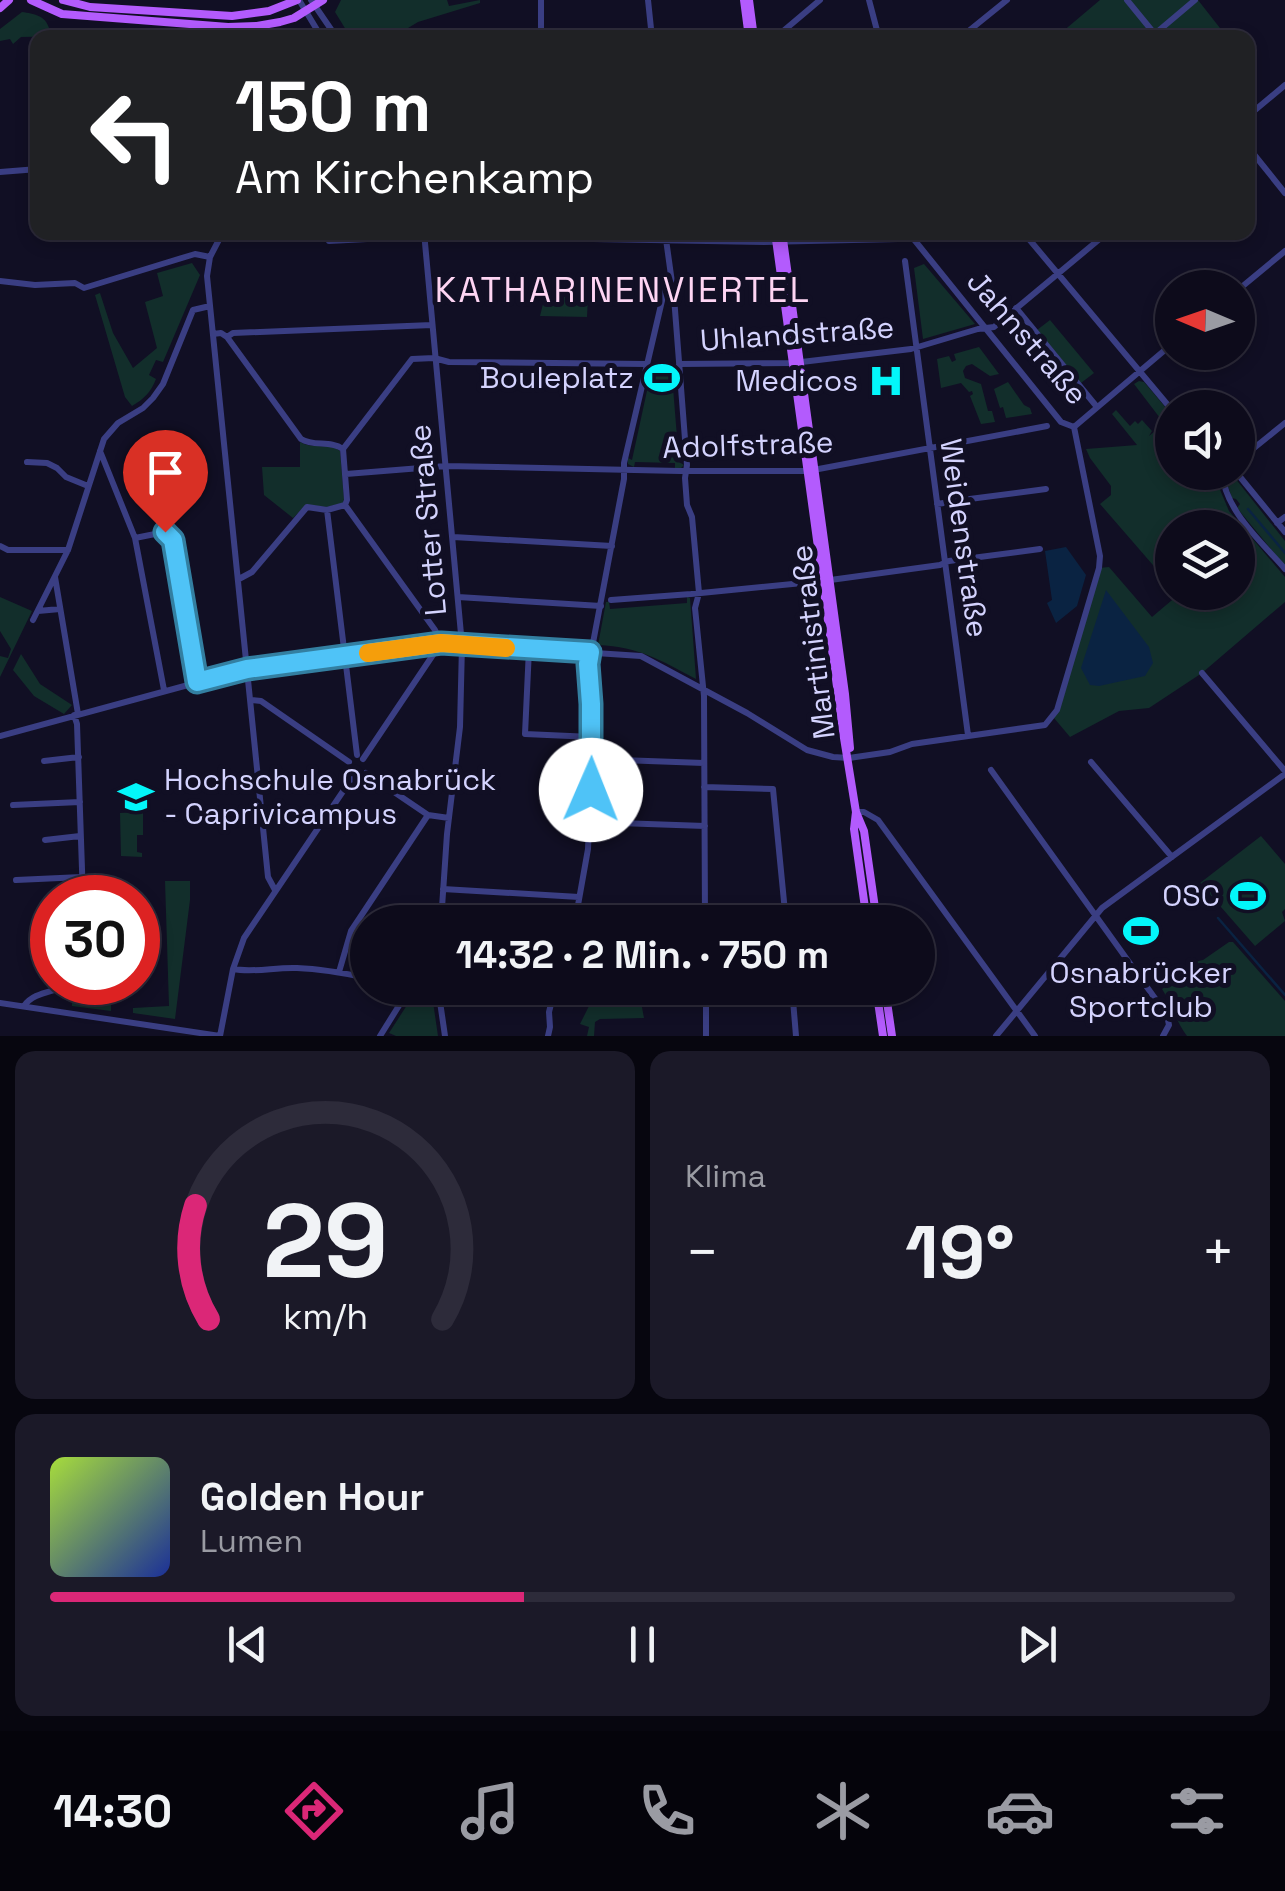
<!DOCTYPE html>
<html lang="de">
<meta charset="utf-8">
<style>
body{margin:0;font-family:"Space Grotesk",sans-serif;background:#1b1928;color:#f1f3f6;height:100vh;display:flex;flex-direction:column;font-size:38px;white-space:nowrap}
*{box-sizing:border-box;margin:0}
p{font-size:32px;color:#9a9ba3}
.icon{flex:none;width:55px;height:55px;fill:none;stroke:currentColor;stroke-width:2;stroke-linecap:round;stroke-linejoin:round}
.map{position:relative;height:1036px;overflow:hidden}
.details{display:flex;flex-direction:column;gap:15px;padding:15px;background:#07060f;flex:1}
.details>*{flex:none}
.hud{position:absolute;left:30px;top:30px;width:1225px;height:210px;border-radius:20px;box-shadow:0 5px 15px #0003,0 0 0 2px #2d2b3a;background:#202124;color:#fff;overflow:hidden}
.needle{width:65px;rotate:272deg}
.tools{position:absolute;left:1155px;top:270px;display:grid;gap:20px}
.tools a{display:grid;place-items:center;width:100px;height:100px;border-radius:50%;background:#0d0b1b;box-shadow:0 5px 15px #0003,0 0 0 2px #2d2b3a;font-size:50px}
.speed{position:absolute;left:30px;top:875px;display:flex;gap:20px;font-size:50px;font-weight:700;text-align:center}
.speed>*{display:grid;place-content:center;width:130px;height:130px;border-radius:50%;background:#0d0b1b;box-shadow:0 5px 15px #0003,0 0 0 2px #2d2b3a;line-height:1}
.speed .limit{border:15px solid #d22;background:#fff;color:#111}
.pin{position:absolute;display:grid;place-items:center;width:85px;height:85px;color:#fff;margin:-102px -42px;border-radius:50% 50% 50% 0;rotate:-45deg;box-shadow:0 0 10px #0007}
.pin .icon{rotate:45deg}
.me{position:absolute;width:110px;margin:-55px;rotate:1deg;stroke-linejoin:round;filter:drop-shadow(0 0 8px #0008)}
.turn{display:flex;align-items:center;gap:35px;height:210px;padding:0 40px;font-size:45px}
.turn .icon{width:130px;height:130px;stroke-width:2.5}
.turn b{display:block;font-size:70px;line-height:85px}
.big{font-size:75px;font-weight:600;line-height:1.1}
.details .tile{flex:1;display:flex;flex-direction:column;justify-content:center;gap:15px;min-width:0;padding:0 35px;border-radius:20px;background:#1b1928}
.details .dial{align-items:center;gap:0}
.dial svg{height:260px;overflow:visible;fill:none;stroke:#2d2b3a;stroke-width:7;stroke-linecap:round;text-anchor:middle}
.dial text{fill:#f1f3f6;stroke:none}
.song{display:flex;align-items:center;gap:30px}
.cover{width:120px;height:120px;border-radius:15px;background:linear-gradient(135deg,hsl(80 70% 55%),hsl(230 70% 35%))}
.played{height:10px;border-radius:5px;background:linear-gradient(90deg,#db2777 40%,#2d2b3a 40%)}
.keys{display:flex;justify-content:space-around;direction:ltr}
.heat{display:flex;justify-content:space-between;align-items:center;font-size:55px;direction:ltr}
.details .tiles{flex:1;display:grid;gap:15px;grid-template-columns:1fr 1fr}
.tile:last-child{grid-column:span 2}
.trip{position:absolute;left:350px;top:905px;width:585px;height:100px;border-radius:50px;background:#0d0b1b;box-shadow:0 5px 15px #0003,0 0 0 2px #2d2b3a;font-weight:600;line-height:100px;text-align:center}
.tabs{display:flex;height:160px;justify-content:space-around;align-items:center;background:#05040b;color:#9a9ba3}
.tabs .icon{width:70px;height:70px}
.tabs .on{color:#db2777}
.tabs b{font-size:45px;color:#f1f3f6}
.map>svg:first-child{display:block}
</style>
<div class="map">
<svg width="1285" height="1036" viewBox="0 0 1285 1036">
<rect width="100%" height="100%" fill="#110f24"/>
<path fill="#122e2b" d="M341,0H447L449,6L480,0V3L418,22L393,37L351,38L335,12Z
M1100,0H1198L1227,37L1055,38Z
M22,12C34,14 45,15 49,28H69L73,33L69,36L21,37L13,44L10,39L0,41V29Z
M192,263L200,275L163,362L156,360L149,375L156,379C151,392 144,399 132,406L125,397L95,295L100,293L113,333L133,368L157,348L145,302L163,296L157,273Z
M924,264L975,324L923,339L914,268Z
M545,296L588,297L587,317L540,316Z
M1050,320L1094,373L1081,383L1037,330Z
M979,347L999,374L990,376L972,364L966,366L963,371L965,378L981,384L988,411H992L995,422L981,424L970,396L973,394L972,391L969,392L961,383L941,388L937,359L949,356L952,362L956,360L954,354Z
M648,369L676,370V375H672L679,462L684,465L680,469H675V463L635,462L634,467L628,464V458L632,460L650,377L647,374Z
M1139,381L1144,382L1172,415V472L1213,473L1229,511L1285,577V602L1202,673L1149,708L1119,711L1070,737L1054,718L1099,568L1109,567L1152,617L1178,595L1177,593L1238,592V528H1172V587L1100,504L1111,495V486L1090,458L1086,449L1137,445L1112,414L1116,410L1130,426L1135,421L1138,424L1142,420L1152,431L1149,436L1160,427L1159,425L1163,422L1134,384Z
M1008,382L1024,405L1030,408L1032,414L1006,418L1003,407L1000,408L994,389Z
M300,442C313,450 328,442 340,451L344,499L343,503L327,507L306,505L293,518L264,495L262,467H300Z
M1227,473H1231L1285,541V566L1237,508L1240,504L1236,499L1232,498L1225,478Z
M0,597L32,611L0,677V656L8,658L11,649L0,631Z
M687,597L690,598L696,679C660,660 640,647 598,645L606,602H609L610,609L687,603Z
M21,654L40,684L72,705L64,714L34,696L13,670Z
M143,812V835H137V852L142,853V857L121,856L120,813Z
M1261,836L1285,864V909L1282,912L1285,921L1255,946L1200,883Z
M165,881H190V900L175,1019L133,1013V1008L169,1006Z
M1229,942H1233L1285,1001V1036H1187C1175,1020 1172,1004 1162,989L1172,982L1170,978L1189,963L1203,960Z
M85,983H113V987L111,988V1011L72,1006V999L85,998Z
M418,988H431L438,1036H396L389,1033Z
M598,988H612L605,989V1002H641L644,1018L600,1019L595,1022L594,1036H587L589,1027L580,1024Z"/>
<path fill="#0a2342" d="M1066,547L1086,575L1077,606L1056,623L1047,603L1052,600L1045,551Z
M1106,590L1149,647L1153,663L1145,676L1099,686L1090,685L1081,668Z"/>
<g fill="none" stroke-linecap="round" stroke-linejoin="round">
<path stroke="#0a2342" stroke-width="2.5" d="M1248,509L1285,553
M1218,918L1285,995"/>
<path stroke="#3a3e83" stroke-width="6" d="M299,0L322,38
M311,0L337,38
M648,0L652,38
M869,0L879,38
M1127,0L1158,38
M541,38V0
M775,38L820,0
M960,38L1007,0
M1150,38L1195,0
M1248,116L1285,85
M1248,147L1285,193
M0,172L38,169
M223,232L210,257L207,276L268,877L275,890
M328,232L329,241L424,236L764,242L898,239L914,232
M424,232L462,645L460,727L447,834L441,922
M665,232L674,297L687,465L685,478L687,505L692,517L699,593L695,608L704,696L705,922
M1023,232L1172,410
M905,261L968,735
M0,281L35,285L75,283L84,288L195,254L210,257
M1238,290L1285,251
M1016,308L1097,407
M213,334L221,333L227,337L301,439C314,447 330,440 343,449L347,500L345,505L327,510L307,507L252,572L239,579
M227,337L233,333L432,325
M679,364L793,363L911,349L978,329L994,327L1108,232
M1074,427L1172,344
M343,449L412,359L434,358L449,362L646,364
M100,451L135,538L164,690
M1238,461L1285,423
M27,462L47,463L57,468L66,477L88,486
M1222,472C1225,511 1261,541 1285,569
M1236,472L1285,532
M346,474L446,466L680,471H808L1047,426
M962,500L1046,489
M937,504L957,501
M345,505L435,630L441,643L363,759
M327,510L357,755
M1277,523L1285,517
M453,537L612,546
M135,538L165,532L173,540L197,682
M0,546L8,550H68
M55,577L78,714
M458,597L601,606
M611,600L691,594L823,581L940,565L949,561L1040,549
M38,611L60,609
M33,620L68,550L104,439L118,423L143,408L153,398L163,384L193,310L210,306
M529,649L525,734L592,737
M1202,673L1285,771
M252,700L261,701L349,762
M74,715L77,724L83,898
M0,736L247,669L441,643L641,656L747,713L807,750L833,757L849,758L890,752L912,744L1045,725L1057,710L1099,568L1100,556L1074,427L1061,422L908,232
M592,759L704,763
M44,761L79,757
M1091,762L1172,857
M991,770L1167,1015L1169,1025L1163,1036
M366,773L428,815
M704,787L773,789L786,922
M13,805L80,802
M856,812H864L878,820L1035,1036
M590,822L705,826
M45,840L80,836
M16,880L82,877
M443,889L579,897
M48,916H52
M575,922L588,849L592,759L589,664L624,479V463L668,275
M233,969C254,973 275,967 297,968C320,969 344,973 368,978
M339,972L351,931L428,815L449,818
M438,988L445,1036
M706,988V1036
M792,988L796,1036
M0,1003L220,1036
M24,1006C35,990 58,993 73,982
M220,1036L233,969L244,938L354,775
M380,1036L410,988
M548,1036L550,1027L549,1012L555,988
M996,1036L1102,908L1285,774"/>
<path stroke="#b35bfd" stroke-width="8" d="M31,0L62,14L228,27L257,26L280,22L294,18L323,0
M63,0L90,7L232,16L269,11L297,0
M744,0L749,38
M749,0L754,38
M0,8L9,0
M775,232L844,738L856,812L864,831L877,922
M782,232L845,694L850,748
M856,812L854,829L867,922
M876,988L883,1036
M885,988L892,1036"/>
</g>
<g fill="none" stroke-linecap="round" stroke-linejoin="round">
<defs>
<path id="route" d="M165,532L173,540L197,682L247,669L441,643L590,652L588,664L591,704V790"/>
</defs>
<use href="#route" stroke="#337fa1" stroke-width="25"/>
<use href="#route" stroke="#4fc3f7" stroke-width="18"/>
<path stroke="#f59e0b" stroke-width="18" d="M368,653L441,643L506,648"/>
</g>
<defs>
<symbol id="stadium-bare" viewBox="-9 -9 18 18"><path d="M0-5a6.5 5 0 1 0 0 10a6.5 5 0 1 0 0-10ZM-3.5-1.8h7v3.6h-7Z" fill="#03f6fa" stroke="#110f24" stroke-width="2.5" paint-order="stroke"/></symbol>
<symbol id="hospital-bare" viewBox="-9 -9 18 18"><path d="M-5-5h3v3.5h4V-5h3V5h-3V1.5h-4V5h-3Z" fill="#03f6fa" stroke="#110f24" stroke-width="2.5" paint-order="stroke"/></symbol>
<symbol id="university-bare" viewBox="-9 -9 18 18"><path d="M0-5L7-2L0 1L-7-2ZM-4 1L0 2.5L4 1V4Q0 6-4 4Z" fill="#03f6fa" stroke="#110f24" stroke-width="2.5" paint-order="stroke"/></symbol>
</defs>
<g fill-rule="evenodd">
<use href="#stadium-bare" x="637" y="353" width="50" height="50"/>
<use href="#hospital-bare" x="861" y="356" width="50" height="50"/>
<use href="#university-bare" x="111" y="772" width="50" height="50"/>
<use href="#stadium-bare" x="1223" y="871" width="50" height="50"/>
<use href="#stadium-bare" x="1116" y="906" width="50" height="50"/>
</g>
<g text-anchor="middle" stroke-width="10" stroke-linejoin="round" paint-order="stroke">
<g font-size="30" fill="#d4d3fe" stroke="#110f24">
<text transform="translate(797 334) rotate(-4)" y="10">Uhlandstraße</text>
<text transform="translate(1027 338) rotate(49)" y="10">Jahnstraße</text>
<text transform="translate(748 445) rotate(-2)" y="10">Adolfstraße</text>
<text transform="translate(428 520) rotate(-95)" y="10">Lotter Straße</text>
<text transform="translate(964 538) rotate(82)" y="10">Weidenstraße</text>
<text transform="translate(813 642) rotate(-97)" y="10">Martinistraße</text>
</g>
<g font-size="30" fill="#d4d3fe" stroke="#110f24" text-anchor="end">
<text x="634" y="388">Bouleplatz</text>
<text x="858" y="391">Medicos</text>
<text x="164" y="790" text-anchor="start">Hochschule Osnabrück<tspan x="164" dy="34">- Caprivicampus</tspan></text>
<text x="1220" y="906">OSC</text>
<text x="1141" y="983" text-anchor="middle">Osnabrücker<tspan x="1141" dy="34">Sportclub</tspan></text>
</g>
<g font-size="35" letter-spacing="2.5" fill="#fed5f3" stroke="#110f24">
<text x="623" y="302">KATHARINENVIERTEL</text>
</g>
</g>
</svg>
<div class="tools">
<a><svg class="needle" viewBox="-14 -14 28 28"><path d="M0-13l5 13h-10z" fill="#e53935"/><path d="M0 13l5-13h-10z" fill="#9a9ba3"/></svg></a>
<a><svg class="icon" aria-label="sound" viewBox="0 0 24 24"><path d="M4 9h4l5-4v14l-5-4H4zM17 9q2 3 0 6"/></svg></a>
<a><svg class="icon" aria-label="layers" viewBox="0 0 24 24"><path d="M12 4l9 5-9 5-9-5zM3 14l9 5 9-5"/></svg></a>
</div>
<div class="speed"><div class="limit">30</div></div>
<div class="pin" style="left:165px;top:532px;background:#d93025"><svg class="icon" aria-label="arrive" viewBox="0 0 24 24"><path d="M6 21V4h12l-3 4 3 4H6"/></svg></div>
<svg class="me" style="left:591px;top:790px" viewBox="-20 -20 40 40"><circle r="19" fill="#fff"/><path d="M0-13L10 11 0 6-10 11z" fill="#4fc3f7"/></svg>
<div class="trip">14:32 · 2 Min. · 750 m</div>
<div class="hud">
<div class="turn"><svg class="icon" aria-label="left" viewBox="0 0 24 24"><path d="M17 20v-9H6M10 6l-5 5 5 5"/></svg><div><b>150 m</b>Am Kirchenkamp</div></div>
</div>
</div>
<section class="details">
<div class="tiles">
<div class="tile dial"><svg viewBox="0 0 100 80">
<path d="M14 69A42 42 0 1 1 86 69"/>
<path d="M14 69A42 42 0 0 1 10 34" stroke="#db2777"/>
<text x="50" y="56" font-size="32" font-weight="700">29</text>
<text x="50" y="72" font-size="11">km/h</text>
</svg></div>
<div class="tile"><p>Klima</p>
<div class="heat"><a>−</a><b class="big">19°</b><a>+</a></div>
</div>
<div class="tile">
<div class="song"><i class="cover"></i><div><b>Golden Hour</b><p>Lumen</p></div></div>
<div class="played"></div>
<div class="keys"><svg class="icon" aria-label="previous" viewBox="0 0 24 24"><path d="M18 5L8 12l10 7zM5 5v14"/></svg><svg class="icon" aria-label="pause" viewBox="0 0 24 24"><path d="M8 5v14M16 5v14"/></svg><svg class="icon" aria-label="next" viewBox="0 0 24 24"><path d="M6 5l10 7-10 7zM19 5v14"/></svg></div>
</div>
</div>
</section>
<nav class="tabs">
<b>14:30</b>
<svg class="icon on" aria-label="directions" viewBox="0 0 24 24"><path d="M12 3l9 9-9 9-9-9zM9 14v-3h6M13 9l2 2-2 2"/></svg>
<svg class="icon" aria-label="music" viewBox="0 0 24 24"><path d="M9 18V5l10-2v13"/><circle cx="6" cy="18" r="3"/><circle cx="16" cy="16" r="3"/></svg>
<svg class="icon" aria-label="phone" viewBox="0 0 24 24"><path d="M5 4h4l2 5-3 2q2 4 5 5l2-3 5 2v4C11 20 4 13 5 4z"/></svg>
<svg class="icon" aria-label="climate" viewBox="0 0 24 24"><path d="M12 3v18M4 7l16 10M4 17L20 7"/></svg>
<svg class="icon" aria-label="car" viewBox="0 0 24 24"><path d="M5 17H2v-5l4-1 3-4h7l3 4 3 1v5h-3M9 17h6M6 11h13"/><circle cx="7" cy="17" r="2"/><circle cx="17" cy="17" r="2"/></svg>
<svg class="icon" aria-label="filters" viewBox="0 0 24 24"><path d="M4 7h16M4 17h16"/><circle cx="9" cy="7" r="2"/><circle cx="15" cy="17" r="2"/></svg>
</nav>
